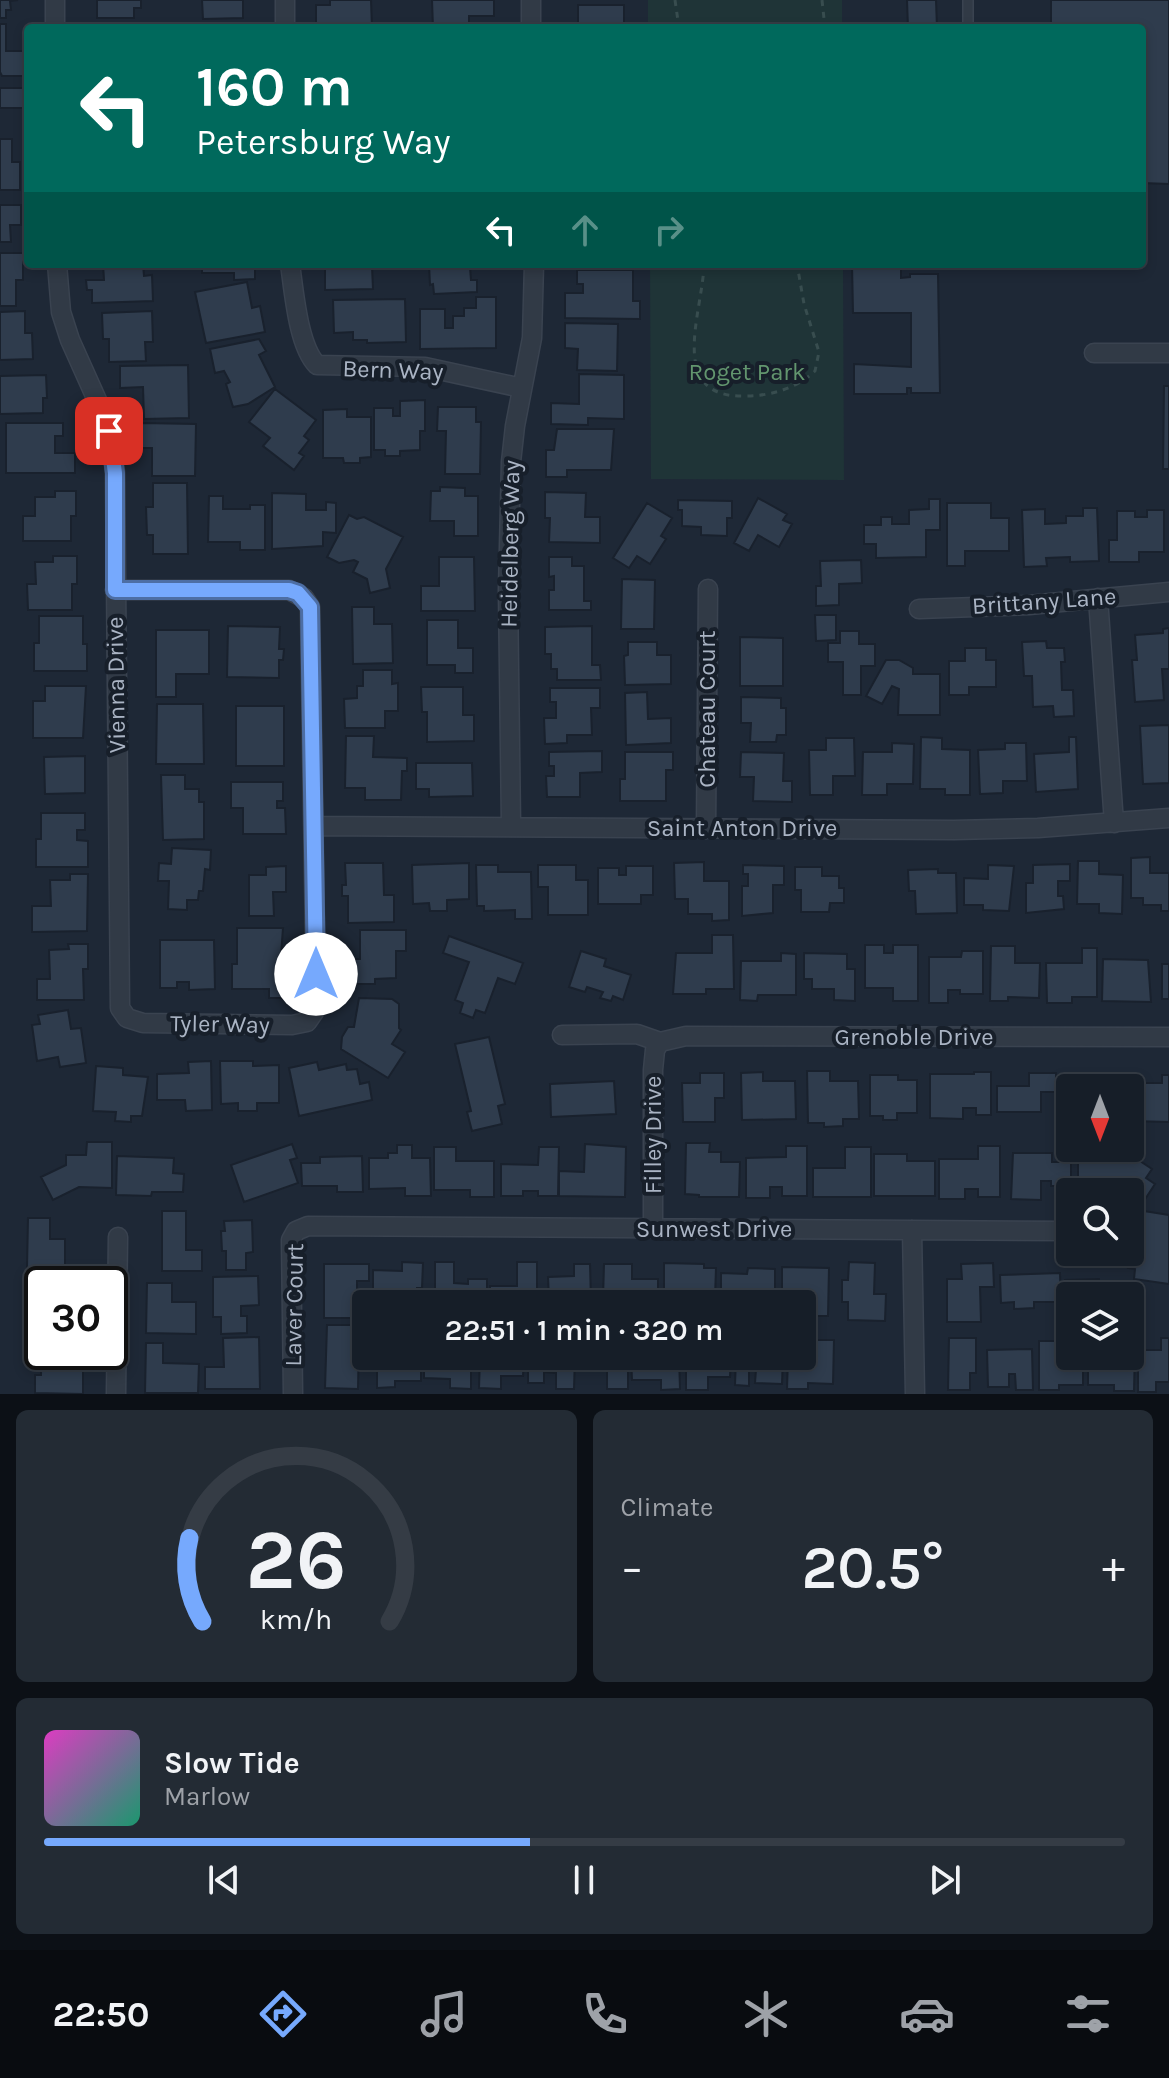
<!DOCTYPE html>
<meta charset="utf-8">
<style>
body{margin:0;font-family:Karla,sans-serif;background:#232b34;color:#f1f3f6;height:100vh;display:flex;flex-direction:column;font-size:30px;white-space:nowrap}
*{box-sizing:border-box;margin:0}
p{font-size:26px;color:#9ea2a8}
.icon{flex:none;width:44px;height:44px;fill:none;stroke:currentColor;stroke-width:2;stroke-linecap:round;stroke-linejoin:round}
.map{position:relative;height:1394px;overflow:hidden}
.details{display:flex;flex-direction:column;gap:16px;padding:16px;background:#0c1016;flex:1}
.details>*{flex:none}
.top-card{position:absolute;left:24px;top:24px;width:1122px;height:244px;border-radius:8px;box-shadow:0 4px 12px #0003,0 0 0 2px #353c45;background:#00695c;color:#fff;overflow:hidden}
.needle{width:52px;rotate:180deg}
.controls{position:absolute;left:1056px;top:1074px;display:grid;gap:16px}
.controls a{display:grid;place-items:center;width:88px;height:88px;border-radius:8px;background:#161e28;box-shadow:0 4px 12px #0003,0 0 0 2px #353c45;font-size:40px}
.speed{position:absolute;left:24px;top:1266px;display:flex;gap:16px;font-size:40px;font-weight:700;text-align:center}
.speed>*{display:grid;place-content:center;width:104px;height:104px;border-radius:50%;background:#161e28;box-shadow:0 4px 12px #0003,0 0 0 2px #353c45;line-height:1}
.speed .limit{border:4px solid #111;border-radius:12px;background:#fff;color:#111}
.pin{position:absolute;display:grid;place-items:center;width:68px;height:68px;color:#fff;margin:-34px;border-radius:16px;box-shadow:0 4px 12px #0006}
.me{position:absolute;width:88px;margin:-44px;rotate:0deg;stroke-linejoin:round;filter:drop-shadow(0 0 6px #0008)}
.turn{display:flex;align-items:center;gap:28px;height:168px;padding:0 40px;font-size:36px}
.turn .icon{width:104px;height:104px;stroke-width:2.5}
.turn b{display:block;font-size:56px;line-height:68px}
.lanes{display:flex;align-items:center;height:76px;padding:0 40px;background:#0003;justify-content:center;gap:40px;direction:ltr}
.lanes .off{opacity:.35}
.big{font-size:60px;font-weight:600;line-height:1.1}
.details .tile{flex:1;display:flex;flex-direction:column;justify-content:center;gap:12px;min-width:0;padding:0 28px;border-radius:12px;background:#232b34}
.details .dial{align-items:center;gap:0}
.dial svg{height:208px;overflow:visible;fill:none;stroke:#353c45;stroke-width:7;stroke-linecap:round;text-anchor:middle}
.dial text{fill:#f1f3f6;stroke:none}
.song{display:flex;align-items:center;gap:24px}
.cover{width:96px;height:96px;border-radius:12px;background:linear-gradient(135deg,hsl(310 70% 55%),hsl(160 70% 35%))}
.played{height:8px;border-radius:4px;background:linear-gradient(90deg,#76a9fd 45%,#353c45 45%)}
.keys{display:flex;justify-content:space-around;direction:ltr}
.heat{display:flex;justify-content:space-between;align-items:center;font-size:44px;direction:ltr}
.details .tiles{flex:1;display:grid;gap:16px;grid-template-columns:1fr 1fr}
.tile:last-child{grid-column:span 2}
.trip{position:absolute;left:352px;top:1290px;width:464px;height:80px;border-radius:8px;background:#161e28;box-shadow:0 4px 12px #0003,0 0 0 2px #353c45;font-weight:600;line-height:80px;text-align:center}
.menu{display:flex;height:128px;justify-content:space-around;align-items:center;background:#090c10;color:#9ea2a8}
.menu .icon{width:56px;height:56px}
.menu .current{color:#76a9fd}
.menu b{font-size:36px;color:#f1f3f6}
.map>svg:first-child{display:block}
</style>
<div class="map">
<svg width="1169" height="1394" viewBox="0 0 1169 1394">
<rect width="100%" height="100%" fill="#1e2836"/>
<path fill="#1f3437" d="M648,0H842V28H648Z
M650,264H843L844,480L651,479Z"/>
<path fill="#2f3c4d" stroke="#19212d" stroke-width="2" d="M0,0H18L10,1L11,10H6V18H0Z
M97,0H141V8H134V18H97Z
M202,0H243V18L203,19Z
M330,0H371L372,28H316V5H330Z
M432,0H494V16H469V28H433Z
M907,0H936L937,28H908Z
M1051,0H1169V184L1142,183V28H1051Z
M578,5H624V28L578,26Z
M203,23H253V28H203Z
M0,24H6V51H23V76H2L0,72Z
M95,24H136V28H95Z
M0,88H24V108H0Z
M0,139H12V162H20V190H0Z
M0,205H21V225H10L11,242H0Z
M0,253H23V280H16V306H0Z
M103,264H143L144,276L152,275L153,301L92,303V290H87L86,280H104Z
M202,264H255V279L234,280V273H202Z
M385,264L372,266L373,289L325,290V265Z
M429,264H495V267H470L471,280H477V292L434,294L433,284L430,285Z
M580,264H631V265L581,266Z
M852,264H901V278L910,277V274H938L940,393H911V388H907V394H854V364L911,367V313H853Z
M577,270H633V301H640V319L565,318V293H583V284H577Z
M247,282L252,308L260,306L265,332L206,343L195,292Z
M476,297H496V348L420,349V309H445V328H453V316H464V308H476Z
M405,299L406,342L367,343V340H353V332L334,333L333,300Z
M25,311V333H32L33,359L0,360V312Z
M152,311L153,342H145L146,361L109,362V339H103L102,313Z
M565,323L618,324L617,371L577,370L578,349L565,348Z
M259,339L266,351L259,355L275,387L248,404L233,407L226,384L230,382L224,371L215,373L210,349Z
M188,365L189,418L144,419L143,387L120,388V366Z
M579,374L624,375V419L588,418V425L551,424V403L579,404Z
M46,375L47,398H43V413L0,414V376Z
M1164,386H1169V469H1163Z
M275,389L316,420L304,436L309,440L299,453L304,456L294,470L263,446L270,438L249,422Z
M425,400V431H420V450L400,451V456H385V450H374V408H393V416H400V401Z
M438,407H476V422H481L480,474H445L446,431H437Z
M347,409V417H371V457L360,458V463H344L343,458H323V410Z
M6,423H63V436H55V453H75V473H6Z
M142,423L196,424L195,476H152V448H141Z
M557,429H614L611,470H567V477H546V450H554Z
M153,483H187L188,554H153V535H147L146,507H153Z
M440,487L465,488V496H478V536H454V521H430L431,491H440Z
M55,491H76V516H71V541H23V516H35V497H55Z
M545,492L586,493L585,517H600V543L549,542L550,518H545Z
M272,493L306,494V510H326V502L336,503V533L323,532V546L272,549Z
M209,496H223V509H250V505H265V550H240V542H208Z
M758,498L787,514L783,520L792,524L779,547L758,535L749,551L734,543Z
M929,499H940V530H926V557L876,558V544H864V525H881V517H892V524H909V510L929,509Z
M678,500L732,501V518H727V536L701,535V527L682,526V510H678Z
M647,503L672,518L661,536L666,539L650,564L637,556L629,568L613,558Z
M947,503H991V518H1009V551H965V566H947Z
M1083,508H1097L1099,561L1070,562V557L1046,558L1047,566L1024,567L1022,510L1045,509V524L1066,523V516H1083Z
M1147,510H1164V552H1139V562H1109V540H1117V511H1135V517H1147Z
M349,515L357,519L364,517L403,537L386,569L390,588L370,593L367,579L353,572L358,562L354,560L339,563L327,557Z
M53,556H77V584H72V610H28L27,584H36L35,562H53Z
M439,557H474L475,611H421V586H439Z
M549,557H572V566H584V601H591V610H549V590H554V576L549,577Z
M861,560L862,583L839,584V605L816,606V586H821L820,561Z
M622,579L655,580L654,629H621Z
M352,607H374V624H392L393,663L353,664Z
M815,615H836V640L816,641Z
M39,616H83V644H87V671H34V643H39Z
M427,620H458V648H473V673H455V665H427Z
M228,626L280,627L279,649H284L283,660H279V678L227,677Z
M592,626V665H600L601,680H557V669H551V654H545V627Z
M1169,628V669H1162L1164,700L1135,702L1132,660H1137L1135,635L1163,633V629Z
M156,630H209V674H176V697H156Z
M840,631H859V644H875V666H861V695H843V662H828V643H840Z
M740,637L783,638V686H740Z
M1046,641L1047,648H1064L1065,662H1061L1062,690H1073L1074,716L1054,717L1053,706L1033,707L1032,676H1024L1022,642Z
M628,642H657V655H671V684L625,685L624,656L628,655Z
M965,648H986V660H996V687H969V695H949V661H965Z
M886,660H899L913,668V674H940V715H898L899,689L892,686L882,704L866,696Z
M363,670H392V684L398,683V711H385V728H345L344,699L357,698V686H363Z
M45,686H86L83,738H33V701H45Z
M421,687H463V715H474V741L427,742V712H422Z
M550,688H600V708H591L592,735H567V743L545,744L544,718H556V702H550Z
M647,692L648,719L671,718V743L626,745L625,693Z
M741,697L781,698V708H786V735H777L776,742H750L751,723H741Z
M157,704H203L204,764H156Z
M236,706H284V766H236Z
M1169,725V783L1143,784L1140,726Z
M346,736H374L373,757L407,758V771H402L401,800H365V788H345Z
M921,737L942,738V749L970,750V795H945V789H920Z
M1069,737H1076L1078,789L1036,792L1034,754L1069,752Z
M826,738H854L855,776H833V795H810L809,750H826Z
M892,743L914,744L913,784H887V795H862L863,752H892Z
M1005,743H1026L1027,781H1003V793L980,794L978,750L1005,749Z
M602,751V772L580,773V797H547L546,776H554V766H549V752Z
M625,752H673V770H666V801H620V779H625Z
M741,752L784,753L783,781H792V802L753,801L754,777H740Z
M85,756V793L45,794L44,757Z
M416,763H472L473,796L429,797V789H416Z
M161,775H185V789H199V802H204V839L163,840Z
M231,782H283V801H277V808H285L286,834H243V808H231Z
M41,813H85V830H77V840L88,841V867H36V839H41Z
M172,848L211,850L210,870L205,869L203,891H199L198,900H187V910L168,909L169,881H158L159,863L171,864Z
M1150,857V873H1169V911H1161V905H1143V898H1131V858Z
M1078,861H1099V874L1123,875L1122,914L1099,913V904H1077Z
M704,862V881H729V920L712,921V914H688V899H675L674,863Z
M345,863H383L384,895H394V922L348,923V896H342V885H346Z
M469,863V899L447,900V911H430L429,903L413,904L412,865Z
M1070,864V881H1058V896H1063L1064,909L1026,913V883H1033V865Z
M476,865H498V872H531L532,919H515V910L484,911V906H477Z
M538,865H576V880H588V915H548V887H538Z
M743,865L784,866V885H773V913L742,916V886H748V874H743Z
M988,865L1014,866L1009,911L983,910V905H964V878L988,879Z
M286,866V892H273L274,916H249V875H266V867Z
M626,866H653V895H641V904H598V868H619V875H626Z
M795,867H822V876H839V888H844V903H830L829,912H801V890H795Z
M938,869V873H956L957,913L916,914L915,891H909L908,870Z
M70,874H88L87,931L32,932V906H51L50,880H70Z
M237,928H283L280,969H287V998H269V989H232V964H237Z
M360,930H406V951H396V978L375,979V984H351V959H360Z
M712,935H733L734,989H706V994H673L676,953H712Z
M449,936L523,963L515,984L498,978L485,1013L476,1010L473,1018L460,1013L463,1003L455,1000L469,962L443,953Z
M160,940H214L215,989L189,990V982H177V988H160Z
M68,944H88V969H83L84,1000H37V979H50L49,950L69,949Z
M865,945H884V953H893V945H918V1001H893V988H865Z
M991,946H1015V963H1040L1039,998L1008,997V1001H990Z
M1082,948H1097V997H1072V1003H1047L1046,963H1082Z
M581,951L606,959L604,966L631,975L623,1000L613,996L611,1001L600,998L603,992L587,987L585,992L569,987Z
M962,951H983V994H960V990H948V1003H929V957H961Z
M781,953L796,954V995H758L757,1001L740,1000L741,961H781Z
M804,953L847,954V969H855V1001L834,1000V989H812V979H804Z
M1103,959L1148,960L1151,1002L1102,1001Z
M1162,964H1169V999H1162Z
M359,998L392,999L399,1004V1028L401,1030L392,1044L405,1052L388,1078L341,1049L342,1037L348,1027H354Z
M68,1010L71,1029L81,1028L86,1063L60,1067L58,1057L37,1061L32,1025L40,1024L38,1015Z
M489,1037L505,1104L498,1106L502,1124L472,1131L467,1112L471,1111L455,1044Z
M211,1061L212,1110L186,1111L185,1100H157V1074L189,1073L188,1062Z
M220,1061H253V1066L279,1065V1103H257V1111H238V1103L221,1104Z
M317,1062L319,1070L346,1064L347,1070L357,1069L360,1084L369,1082L372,1100L299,1116L289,1068Z
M96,1066L123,1068V1075L148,1077L142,1116H131V1122L115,1121L116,1112L93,1111Z
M807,1071H830V1081H858L859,1119H843V1126L824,1127V1123H808Z
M763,1072V1081H795L796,1119L742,1120L741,1073Z
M974,1072H991V1115H976V1108H963V1119L930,1118V1074H974Z
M700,1073H724V1098H715V1122H683L682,1083H700Z
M1029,1073H1056V1092H1041V1112H997V1086H1029Z
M1092,1073H1120L1121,1088H1070V1112H1068L1067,1076L1092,1075Z
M870,1075H898V1080H917V1113H897V1120H883V1116H870Z
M1162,1075H1169V1122L1131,1121L1132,1083H1162Z
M614,1081L616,1114L551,1117L550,1084Z
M87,1142H112V1188L79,1187L53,1200L41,1177L66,1165V1155H86Z
M686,1143H710L709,1152H721V1162H740L739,1197H699V1195L685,1194Z
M292,1144L297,1158L290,1160L298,1183L244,1202L231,1165Z
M585,1144L626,1147L625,1197L559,1196V1171L584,1172Z
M397,1145H412V1158H430L431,1196H405V1188L369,1189V1158H388V1153H397Z
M786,1146H807V1196H782V1187H770V1198H746V1158L786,1157Z
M978,1146H1000V1197H978V1189H965V1199H939V1159H978Z
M434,1147H456V1161H494V1197H470V1190H434Z
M539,1147H559L558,1196H538V1191H523V1196H501V1164L538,1165Z
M845,1147H871V1197H813V1168H845Z
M1078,1148H1101V1154H1110L1117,1158L1122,1159L1125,1152L1140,1153V1161L1152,1169L1146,1178L1155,1184L1140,1207L1130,1201V1192H1117L1095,1180L1078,1179Z
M1013,1153H1052V1162H1071V1186H1051V1181H1041V1200L1011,1199Z
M874,1154H907V1161H935V1196H874Z
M117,1156L174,1158L173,1173L184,1174L183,1192H152L151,1196L116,1195Z
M362,1156L363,1192H337V1186H302L301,1163H320V1157Z
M162,1211H186V1250H202V1271H162Z
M1144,1211L1169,1215V1284L1134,1279L1135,1269L1128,1268L1132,1242L1140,1243Z
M28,1218H50V1239H65V1269L27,1268Z
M252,1220L253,1252L246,1253V1270H226V1251H222L221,1231H225L224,1221Z
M402,1262L423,1263L422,1288H417L416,1303L393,1302V1297L373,1296V1270L402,1271Z
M435,1262H454V1283L468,1284V1279H487V1304H435Z
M517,1262H537V1295H540V1304H490V1286H517Z
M849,1262L875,1263L874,1294H886L885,1321L848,1320V1302H842V1280H848Z
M664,1263L704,1264V1268H716L715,1298L664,1296Z
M993,1263L994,1287H980L981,1322H947V1279H962L961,1264Z
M324,1264H369V1281H357V1318H324Z
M574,1264H590L591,1300H549L548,1277L574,1276Z
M604,1264H632V1279H658V1299L603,1298Z
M782,1267L829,1268L828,1316H806V1305L802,1304H782Z
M748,1268L775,1269V1296L721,1295V1273L747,1274Z
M1060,1273L1061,1302H1034V1308L1014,1309V1302L1001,1303L1000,1275Z
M41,1274L82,1275V1284H42V1333Z
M258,1276L259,1305L241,1306V1316H247V1333L221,1334V1317H213V1277Z
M1099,1279V1286H1128V1296H1070V1326H1066L1065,1280Z
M147,1283H172V1302H196V1334L146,1333Z
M327,1325H353V1341H359L358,1389L325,1388Z
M259,1337L260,1389H205V1367H224L223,1338Z
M42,1338V1352H83V1394L35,1393V1375H41Z
M949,1338H976V1373H970V1390H948Z
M1161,1338H1169V1382H1156V1392H1138V1350H1161Z
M813,1340H834L833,1384L808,1383V1389H787L788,1356H802V1350L813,1351Z
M1039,1341H1065V1350H1070V1356H1083V1385H1059V1390H1039Z
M146,1343H163V1363L199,1364L198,1393H145Z
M1032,1349L1033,1390H1016L1015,1374H1009V1387H988L987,1350Z
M1130,1349H1135L1134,1391H1114V1385H1088V1356H1130Z
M377,1356H421V1381H395V1387L377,1388Z
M424,1356H471V1389L450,1388V1379L424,1378Z
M480,1356H524L523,1376H501V1389L479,1388Z
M528,1356H575L574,1389H556V1373L544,1372V1383H528Z
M579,1356H622V1362H628V1389H607V1362H602V1371L579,1370Z
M631,1356H679L680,1389L661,1390V1380H632Z
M686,1356H731L730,1377H708V1390H686Z
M736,1356H783L782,1384L755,1383L756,1369H749V1386L735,1385Z"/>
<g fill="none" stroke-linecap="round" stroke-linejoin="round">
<defs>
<path id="service" d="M968,0V28"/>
<path id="minor" d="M55,0V28
M285,0V28
M531,0V28
M57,264L61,312L70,340L105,418L112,445L115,473L120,1008L127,1018L143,1023L292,1025L307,1022L314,1012L316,1003L310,607L304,598L289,590H115
M290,264C294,291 298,346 317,365L425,367L522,388
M1094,353H1169
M1098,598L1114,823
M919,609L1029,605L1169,592
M315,826L954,830L1038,828L1169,818
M511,826L508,590L511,462L515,426L532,338L534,264
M706,829L708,589
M562,1035L637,1034L660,1042
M660,1042L686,1036L1169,1037
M653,1228V1070L655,1050L660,1042
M912,1230L915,1394
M116,1394L118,1237
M293,1394L291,1240L296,1231L308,1226L1070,1231"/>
</defs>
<use href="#service" stroke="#3a4350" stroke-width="12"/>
<use href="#minor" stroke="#3a4350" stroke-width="21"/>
<path stroke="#384d4f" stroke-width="3" stroke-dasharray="6 6" stroke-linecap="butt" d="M675,0L679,28
M822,0L825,28
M704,264C703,312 665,399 746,396C771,396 797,388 815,371L819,352L804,304L797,264"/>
<use href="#service" stroke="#313a46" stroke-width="9"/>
<use href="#minor" stroke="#313a46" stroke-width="18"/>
</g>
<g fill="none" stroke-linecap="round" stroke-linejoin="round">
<defs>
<path id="route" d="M109,431L115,473V590H289L298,593L310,607L316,974"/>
</defs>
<use href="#route" stroke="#4d6ea4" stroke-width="20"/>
<use href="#route" stroke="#76a9fd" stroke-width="14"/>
</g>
<g text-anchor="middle" stroke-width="8" stroke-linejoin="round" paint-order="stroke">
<g font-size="24" fill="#aab4c4" stroke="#171f2a">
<text transform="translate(393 370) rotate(2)" y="8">Bern Way</text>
<text transform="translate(510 544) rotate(-89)" y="8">Heidelberg Way</text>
<text transform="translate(1044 601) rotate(-4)" y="8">Brittany Lane</text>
<text transform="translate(116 685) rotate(-91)" y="8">Vienna Drive</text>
<text transform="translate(707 709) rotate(-90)" y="8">Chateau Court</text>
<text x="742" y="836">Saint Anton Drive</text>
<text transform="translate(220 1024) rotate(1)" y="8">Tyler Way</text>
<text x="914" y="1045">Grenoble Drive</text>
<text transform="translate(653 1135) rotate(-90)" y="8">Filley Drive</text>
<text x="714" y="1237">Sunwest Drive</text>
<text transform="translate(294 1305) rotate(-89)" y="8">Laver Court</text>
</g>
<g font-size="24" fill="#62956e" stroke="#171f2a">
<text x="747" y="380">Roget Park</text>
</g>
</g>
</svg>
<div class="controls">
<a><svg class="needle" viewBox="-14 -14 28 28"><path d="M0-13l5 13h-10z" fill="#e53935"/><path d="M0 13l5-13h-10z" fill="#9ea2a8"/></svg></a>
<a><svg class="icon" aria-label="search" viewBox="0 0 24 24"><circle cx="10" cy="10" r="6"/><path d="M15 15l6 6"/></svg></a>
<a><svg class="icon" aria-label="layers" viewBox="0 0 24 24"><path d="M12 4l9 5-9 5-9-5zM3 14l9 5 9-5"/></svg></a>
</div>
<div class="speed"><div class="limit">30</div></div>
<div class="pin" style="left:109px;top:431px;background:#d93025"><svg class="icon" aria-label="arrive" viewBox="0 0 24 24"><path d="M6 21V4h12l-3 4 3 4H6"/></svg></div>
<svg class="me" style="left:316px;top:974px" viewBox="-20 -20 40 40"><circle r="19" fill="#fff"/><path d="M0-13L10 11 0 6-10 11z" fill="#76a9fd"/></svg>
<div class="trip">22:51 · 1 min · 320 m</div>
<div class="top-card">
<div class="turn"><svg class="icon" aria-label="left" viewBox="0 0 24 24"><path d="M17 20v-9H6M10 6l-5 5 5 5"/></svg><div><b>160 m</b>Petersburg Way</div></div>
<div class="lanes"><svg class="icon" aria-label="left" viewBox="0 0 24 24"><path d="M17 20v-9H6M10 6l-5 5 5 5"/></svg><svg class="icon off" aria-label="ahead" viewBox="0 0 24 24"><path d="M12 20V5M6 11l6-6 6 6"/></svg><svg class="icon off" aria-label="right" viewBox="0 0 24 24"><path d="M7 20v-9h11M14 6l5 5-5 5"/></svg></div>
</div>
</div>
<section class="details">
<div class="tiles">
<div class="tile dial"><svg viewBox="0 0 100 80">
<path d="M14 69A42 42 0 1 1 86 69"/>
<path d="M14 69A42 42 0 0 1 9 37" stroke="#76a9fd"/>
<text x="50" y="56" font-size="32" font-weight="700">26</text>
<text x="50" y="72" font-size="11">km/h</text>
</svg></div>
<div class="tile"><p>Climate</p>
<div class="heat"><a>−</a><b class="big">20.5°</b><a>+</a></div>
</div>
<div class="tile">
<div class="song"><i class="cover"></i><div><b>Slow Tide</b><p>Marlow</p></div></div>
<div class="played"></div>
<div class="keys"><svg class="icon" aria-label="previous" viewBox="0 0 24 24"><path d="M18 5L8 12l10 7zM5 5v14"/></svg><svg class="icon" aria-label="pause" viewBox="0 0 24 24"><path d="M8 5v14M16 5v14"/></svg><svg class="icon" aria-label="next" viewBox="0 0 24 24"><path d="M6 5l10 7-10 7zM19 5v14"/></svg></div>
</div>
</div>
</section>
<nav class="menu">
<b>22:50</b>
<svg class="icon current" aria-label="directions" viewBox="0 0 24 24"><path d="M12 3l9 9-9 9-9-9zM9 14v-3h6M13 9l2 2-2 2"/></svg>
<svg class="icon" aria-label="music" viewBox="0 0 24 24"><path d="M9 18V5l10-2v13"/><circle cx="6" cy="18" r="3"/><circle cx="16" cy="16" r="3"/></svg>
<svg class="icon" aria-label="phone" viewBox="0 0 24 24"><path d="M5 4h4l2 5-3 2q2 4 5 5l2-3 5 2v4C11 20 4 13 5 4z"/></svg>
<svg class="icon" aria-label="climate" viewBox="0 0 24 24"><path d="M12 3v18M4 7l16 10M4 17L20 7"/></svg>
<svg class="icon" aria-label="car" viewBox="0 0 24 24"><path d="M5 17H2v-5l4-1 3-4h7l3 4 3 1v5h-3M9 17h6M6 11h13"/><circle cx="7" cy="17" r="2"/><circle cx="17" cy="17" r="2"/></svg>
<svg class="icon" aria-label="filters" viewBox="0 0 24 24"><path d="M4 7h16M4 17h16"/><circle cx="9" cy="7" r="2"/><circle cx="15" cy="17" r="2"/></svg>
</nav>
